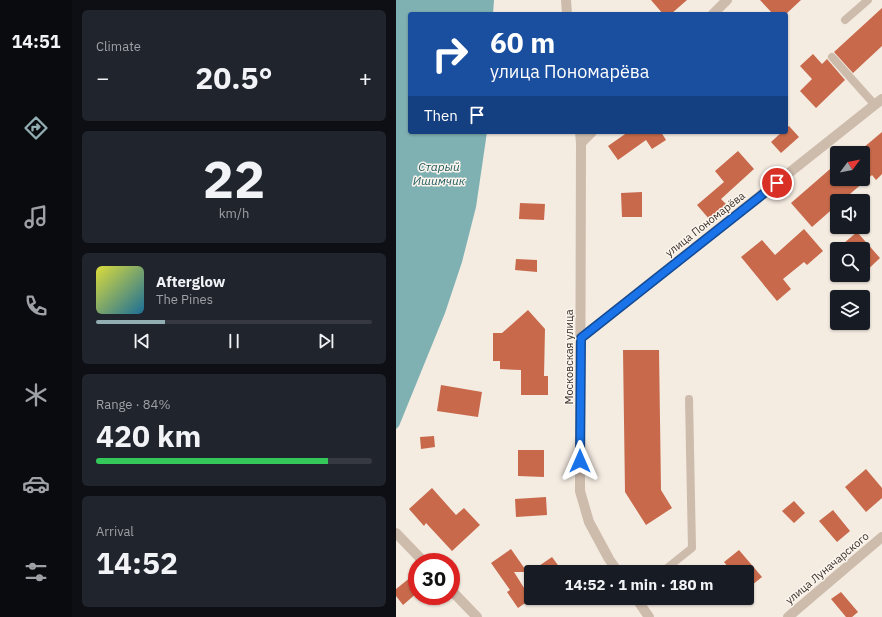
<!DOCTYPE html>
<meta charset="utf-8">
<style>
body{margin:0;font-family:"IBM Plex Sans",sans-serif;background:#20242c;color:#f1f3f6;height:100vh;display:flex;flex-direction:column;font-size:15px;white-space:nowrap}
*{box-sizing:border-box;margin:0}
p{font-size:13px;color:#9ea1a6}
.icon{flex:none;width:22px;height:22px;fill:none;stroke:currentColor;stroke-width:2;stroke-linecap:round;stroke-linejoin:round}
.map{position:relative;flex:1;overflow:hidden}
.details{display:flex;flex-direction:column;gap:10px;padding:10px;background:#0d0f14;width:324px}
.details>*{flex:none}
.hud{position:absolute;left:12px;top:12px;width:380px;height:122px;border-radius:4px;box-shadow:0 1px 3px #0004;background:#1a4fa0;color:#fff;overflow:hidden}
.needle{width:26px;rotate:58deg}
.tools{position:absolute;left:434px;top:146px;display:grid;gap:8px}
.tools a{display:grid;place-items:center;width:40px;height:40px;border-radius:4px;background:#171b24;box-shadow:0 1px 3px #0004;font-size:20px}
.speed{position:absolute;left:12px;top:553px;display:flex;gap:8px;font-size:20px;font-weight:700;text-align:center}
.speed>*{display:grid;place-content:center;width:52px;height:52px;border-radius:50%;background:#171b24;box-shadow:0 1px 3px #0004;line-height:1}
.speed .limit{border:6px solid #d22;background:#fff;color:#111}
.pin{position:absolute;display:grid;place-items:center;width:34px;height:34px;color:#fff;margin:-17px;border:2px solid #fff;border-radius:50%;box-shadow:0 1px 4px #0007}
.me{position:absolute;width:44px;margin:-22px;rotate:0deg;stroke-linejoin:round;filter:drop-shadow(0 0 3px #0008)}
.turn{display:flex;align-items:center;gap:14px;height:84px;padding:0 16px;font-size:18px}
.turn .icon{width:52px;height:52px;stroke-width:2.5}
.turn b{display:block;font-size:28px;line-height:34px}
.then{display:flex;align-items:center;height:38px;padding:0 16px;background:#0003;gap:8px;font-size:15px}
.big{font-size:30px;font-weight:800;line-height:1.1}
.details .card{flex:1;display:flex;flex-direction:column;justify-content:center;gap:6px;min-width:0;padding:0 14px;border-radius:6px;background:#20242c}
.details .dial{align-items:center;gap:0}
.dial b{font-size:52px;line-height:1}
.song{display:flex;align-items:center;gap:12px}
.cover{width:48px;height:48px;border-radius:6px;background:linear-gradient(135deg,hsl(60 70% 55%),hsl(200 70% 35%))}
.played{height:4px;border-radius:2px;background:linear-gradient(90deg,#92aeb2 25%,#363941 25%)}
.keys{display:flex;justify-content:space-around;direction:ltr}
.heat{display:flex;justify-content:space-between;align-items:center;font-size:22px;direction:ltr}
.charge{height:6px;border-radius:3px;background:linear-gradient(90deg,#34c759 84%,#363941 0)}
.trip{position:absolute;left:128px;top:565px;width:230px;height:40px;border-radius:4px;background:#171b24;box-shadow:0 1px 3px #0004;font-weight:800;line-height:40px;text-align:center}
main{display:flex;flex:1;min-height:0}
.tabs{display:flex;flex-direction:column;width:72px;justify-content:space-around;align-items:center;background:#090b0e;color:#9ea1a6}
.tabs .icon{width:28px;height:28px}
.tabs .current{color:#92aeb2}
.tabs b{font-size:18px;color:#f1f3f6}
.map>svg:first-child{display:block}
</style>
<main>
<nav class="tabs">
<b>14:51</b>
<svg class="icon current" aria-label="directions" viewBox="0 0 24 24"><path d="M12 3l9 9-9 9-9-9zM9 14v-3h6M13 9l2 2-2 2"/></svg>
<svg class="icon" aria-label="music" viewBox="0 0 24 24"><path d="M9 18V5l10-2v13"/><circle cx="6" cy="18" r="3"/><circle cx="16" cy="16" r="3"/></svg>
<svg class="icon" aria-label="phone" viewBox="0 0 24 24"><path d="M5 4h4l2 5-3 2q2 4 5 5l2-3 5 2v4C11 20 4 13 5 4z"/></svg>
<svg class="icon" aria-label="climate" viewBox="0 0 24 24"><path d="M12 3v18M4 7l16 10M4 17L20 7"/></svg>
<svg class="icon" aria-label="car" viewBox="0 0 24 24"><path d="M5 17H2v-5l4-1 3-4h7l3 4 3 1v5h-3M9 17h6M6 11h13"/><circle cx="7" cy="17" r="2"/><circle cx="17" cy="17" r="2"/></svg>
<svg class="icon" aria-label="filters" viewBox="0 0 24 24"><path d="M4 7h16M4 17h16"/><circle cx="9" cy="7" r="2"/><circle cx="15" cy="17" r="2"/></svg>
</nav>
<section class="details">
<div class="card"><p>Climate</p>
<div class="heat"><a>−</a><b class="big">20.5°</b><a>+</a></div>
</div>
<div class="card dial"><b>22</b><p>km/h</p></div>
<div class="card">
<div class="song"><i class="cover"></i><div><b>Afterglow</b><p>The Pines</p></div></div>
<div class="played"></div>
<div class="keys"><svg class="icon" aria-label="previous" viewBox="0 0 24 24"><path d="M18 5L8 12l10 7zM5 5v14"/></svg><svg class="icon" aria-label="pause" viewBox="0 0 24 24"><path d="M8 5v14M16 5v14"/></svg><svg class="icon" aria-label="next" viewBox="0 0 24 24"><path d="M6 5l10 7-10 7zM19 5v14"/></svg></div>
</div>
<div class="card"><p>Range · 84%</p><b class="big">420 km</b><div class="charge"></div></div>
<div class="card"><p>Arrival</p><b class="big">14:52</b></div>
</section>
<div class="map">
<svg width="486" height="617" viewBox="0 0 486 617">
<rect width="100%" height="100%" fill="#f4ebe1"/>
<path fill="#7fb0b2" d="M0,0H98L97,14H14V132H91L80,207L66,262L49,313L3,426L0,429Z"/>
<path fill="#c8694b" d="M255,0H291L275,14H267Z
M364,0H405L390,14H377Z
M486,8V46L457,73L438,52Z
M417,54L426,64L431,59L449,80L420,108L404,91L416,79L404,66Z
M393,126L403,137L385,153L375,142L386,132H390V128Z
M232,132H265L270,140L256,149L250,140L222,160L212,146Z
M486,132V174L480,180L476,175L454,194L460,201H441V205L416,227L395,203L441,163V179H467V148Z
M342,151L358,169L325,199L331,205L314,220L301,205L328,182L319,171Z
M246,192V217H226L225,193Z
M124,203L149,204L148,220L123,219Z
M408,229L427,251L411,265L408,262L387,279L395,289L381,301L345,257L366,240L379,255Z
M461,232L484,258L467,274V249H441Z
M120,259L141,260V272L119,270Z
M132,310L149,329L148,376H152V395H125V370L104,369V361H97V333H106Z
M227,350H263L265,490L276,508L250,525L229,492Z
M45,385L86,392L82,417L41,411Z
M38,436L39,447L25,449L24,437Z
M122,450H148V477L122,476Z
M470,469L486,488V498L470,512L449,487Z
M36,488L60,515L68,508L84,525L56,551L30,523L28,526L13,509Z
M150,497L151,515L120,517L119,499Z
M398,501L409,513L398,523L386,511Z
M437,510L454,531L441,542L423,521Z
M115,549L131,572H118L135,599L122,608L111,592L114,590L95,563Z
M343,550L366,577L351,589V572H336L328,562Z
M156,557L167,572H134Z
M15,577L21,584V593L7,605L0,596V589Z
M445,592L462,612L456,617H450L435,599Z"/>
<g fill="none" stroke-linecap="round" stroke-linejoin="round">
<path stroke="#cdbbac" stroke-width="8" d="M449,20L472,0
M436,57L479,105
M266,572L296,548L293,399"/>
<path stroke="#cdbbac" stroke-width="10" d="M170,0L171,14
M317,14L331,0
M184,132L185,143L184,491L193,522L213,559L222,572
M185,143L196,132
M185,338L486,99
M0,533L28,562
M55,590L81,617
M240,598L253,617
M392,617L486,537"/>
</g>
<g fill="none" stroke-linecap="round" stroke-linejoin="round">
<defs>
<path id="route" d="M184,461L185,338L381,183"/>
</defs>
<use href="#route" stroke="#114b97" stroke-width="10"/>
<use href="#route" stroke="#1a73e8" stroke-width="7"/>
</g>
<g text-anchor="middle" stroke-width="3" stroke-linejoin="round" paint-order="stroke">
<g font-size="11" fill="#3b302b" stroke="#fbf5ee">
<text transform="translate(309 224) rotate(-38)" y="4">улица Пономарёва</text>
<text transform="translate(173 357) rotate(-90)" y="4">Московская улица</text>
<text transform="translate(431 568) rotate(-40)" y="4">улица Луначарского</text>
</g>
<g font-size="12" font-style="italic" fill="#1f5a5e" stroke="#fbf5ee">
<text x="43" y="171">Старый<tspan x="43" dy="14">Ишимчик</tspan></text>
</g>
</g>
</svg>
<div class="tools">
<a><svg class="needle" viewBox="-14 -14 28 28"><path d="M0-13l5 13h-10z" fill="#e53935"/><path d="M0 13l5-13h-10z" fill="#9ea1a6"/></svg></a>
<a><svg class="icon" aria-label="sound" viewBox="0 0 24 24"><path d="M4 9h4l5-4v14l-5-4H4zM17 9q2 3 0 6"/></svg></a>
<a><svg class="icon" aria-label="search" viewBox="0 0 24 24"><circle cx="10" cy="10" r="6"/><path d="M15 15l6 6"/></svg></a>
<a><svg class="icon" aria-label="layers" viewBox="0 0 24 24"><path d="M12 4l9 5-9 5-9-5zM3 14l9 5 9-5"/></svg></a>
</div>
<div class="speed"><div class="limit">30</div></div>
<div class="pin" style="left:381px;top:183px;background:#d93025"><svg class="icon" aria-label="arrive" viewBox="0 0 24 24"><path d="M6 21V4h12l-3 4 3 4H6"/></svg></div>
<svg class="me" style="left:184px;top:461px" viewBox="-20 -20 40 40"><path d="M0-17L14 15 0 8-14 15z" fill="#1a73e8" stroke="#fff" stroke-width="4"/></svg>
<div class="trip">14:52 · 1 min · 180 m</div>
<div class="hud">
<div class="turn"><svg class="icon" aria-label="right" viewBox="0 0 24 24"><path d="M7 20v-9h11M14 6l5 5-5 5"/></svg><div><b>60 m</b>улица Пономарёва</div></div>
<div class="then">Then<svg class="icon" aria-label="arrive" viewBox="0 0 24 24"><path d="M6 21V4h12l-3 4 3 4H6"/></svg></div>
</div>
</div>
</main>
